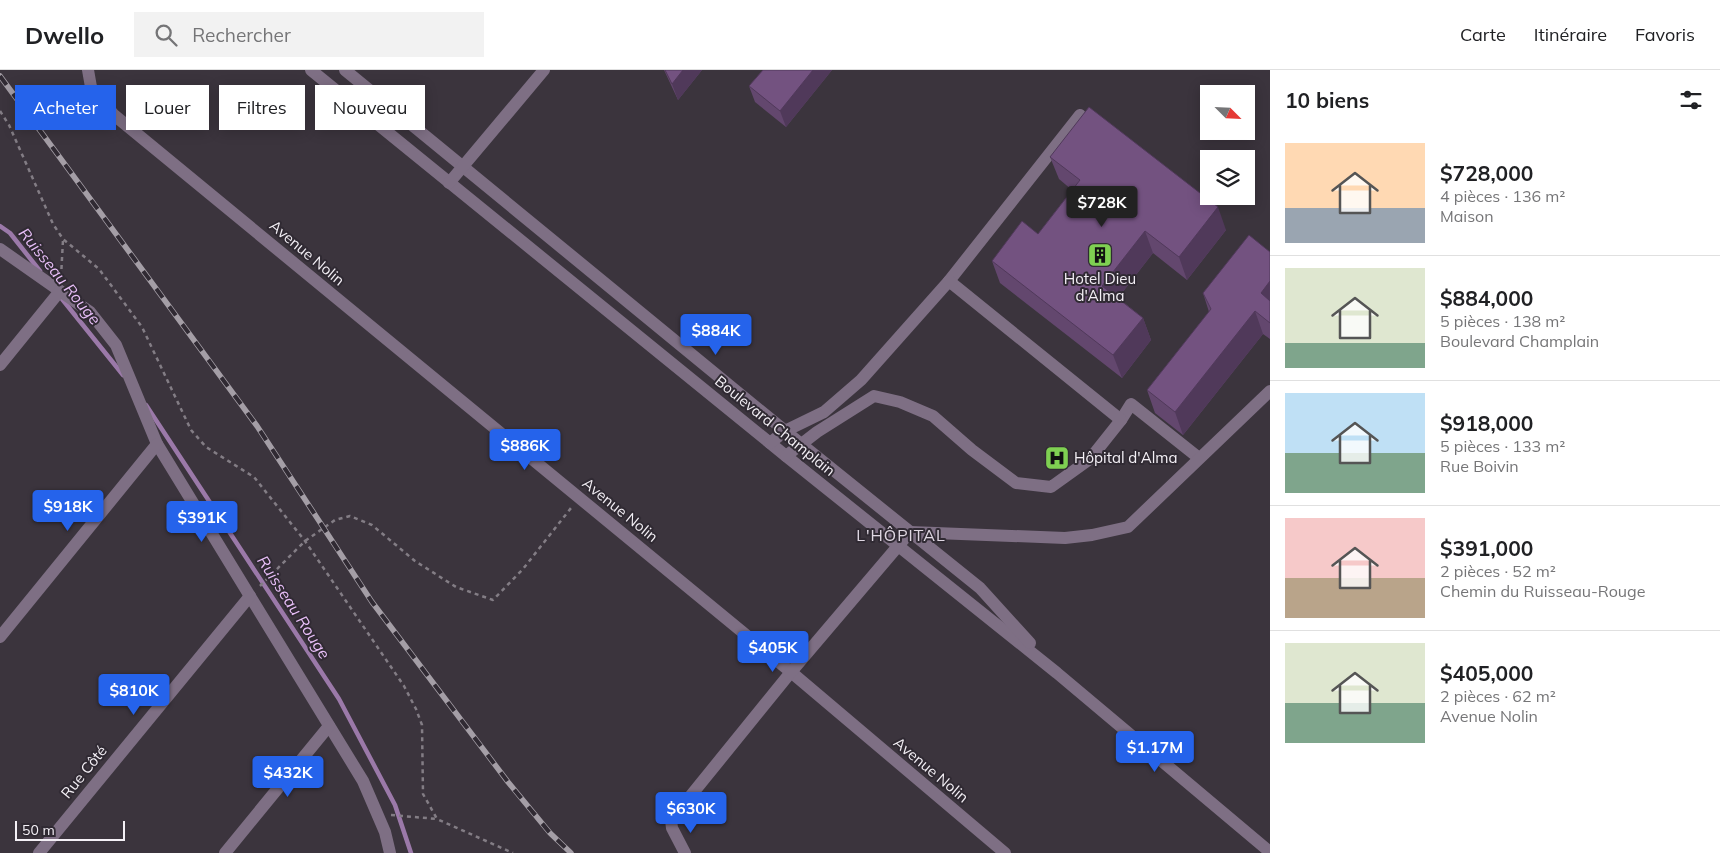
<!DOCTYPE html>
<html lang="fr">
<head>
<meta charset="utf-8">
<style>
  body { margin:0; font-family:Mulish,sans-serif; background:#f2f2f2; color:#202124; height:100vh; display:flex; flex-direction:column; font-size:19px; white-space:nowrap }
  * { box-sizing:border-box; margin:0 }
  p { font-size:16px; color:#757577 }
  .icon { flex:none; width:28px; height:28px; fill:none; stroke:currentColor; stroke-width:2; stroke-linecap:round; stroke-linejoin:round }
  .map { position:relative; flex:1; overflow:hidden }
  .details { display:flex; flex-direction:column; background:#fff; width:450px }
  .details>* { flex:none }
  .top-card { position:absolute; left:15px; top:15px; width:475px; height:45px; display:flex; gap:10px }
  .needle { width:32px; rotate:114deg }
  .tools { position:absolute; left:1200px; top:15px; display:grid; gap:10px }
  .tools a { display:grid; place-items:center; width:55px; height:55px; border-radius:0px; background:#fff; box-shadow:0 2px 12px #0003; font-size:25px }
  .scale { position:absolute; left:15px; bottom:12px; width:110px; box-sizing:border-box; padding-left:5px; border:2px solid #f4f0f6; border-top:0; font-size:14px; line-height:18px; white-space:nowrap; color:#f4f0f6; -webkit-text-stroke:4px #302a33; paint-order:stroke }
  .price { position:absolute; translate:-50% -42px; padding:0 11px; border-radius:5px; background:#2563eb; color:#fff; font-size:16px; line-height:32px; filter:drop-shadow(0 1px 2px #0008) }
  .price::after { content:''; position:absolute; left:50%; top:30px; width:15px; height:11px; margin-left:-8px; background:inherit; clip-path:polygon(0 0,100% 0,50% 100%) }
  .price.active { background:#222; color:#fff }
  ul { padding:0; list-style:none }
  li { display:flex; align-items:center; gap:15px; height:125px; padding:0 15px }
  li+li { border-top:1px solid #e0e0e0 }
  li span { display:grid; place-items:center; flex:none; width:140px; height:100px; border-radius:0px; color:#555 }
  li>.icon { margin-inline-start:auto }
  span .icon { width:60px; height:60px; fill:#fffc; stroke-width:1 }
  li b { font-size:21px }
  h2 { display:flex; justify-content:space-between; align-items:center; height:60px; padding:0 15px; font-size:21px }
  .tag { padding:0 18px; border-radius:0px; background:#fff; box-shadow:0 2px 12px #0003; font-size:18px; line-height:45px }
  .tag.active { background:#2563eb; color:#fff }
  header { display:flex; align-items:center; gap:30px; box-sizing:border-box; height:70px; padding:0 25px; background:#fff; border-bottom:1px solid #e0e0e0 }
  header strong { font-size:24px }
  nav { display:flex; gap:28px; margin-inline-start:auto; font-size:18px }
  .search { width:350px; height:45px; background:#f2f2f2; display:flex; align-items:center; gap:12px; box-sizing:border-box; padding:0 18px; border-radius:0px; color:#757577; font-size:19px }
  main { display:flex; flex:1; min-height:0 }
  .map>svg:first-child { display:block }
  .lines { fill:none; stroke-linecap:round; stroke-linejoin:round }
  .stream { stroke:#9b79a9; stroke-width:4.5 }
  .path { stroke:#837d85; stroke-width:2.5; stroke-dasharray:4 4; stroke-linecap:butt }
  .minor { stroke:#7e6f84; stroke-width:12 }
  .rail-casing { stroke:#a49ea6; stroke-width:5.5 }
  .rail { stroke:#302a33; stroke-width:4; stroke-dasharray:11; stroke-linecap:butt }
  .wall { fill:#63476e }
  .shaded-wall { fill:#50395a }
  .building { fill:#735280; stroke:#50395a }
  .labels { text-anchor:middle; stroke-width:4; stroke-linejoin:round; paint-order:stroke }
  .street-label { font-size:15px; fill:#f4f0f6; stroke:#302a33 }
  .poi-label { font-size:15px; fill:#f4f0f6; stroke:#302a33 }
  .water-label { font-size:16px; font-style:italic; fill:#e8bff8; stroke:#302a33 }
  .neighbourhood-label { font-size:16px; letter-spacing:1px; fill:#e0d8e3; stroke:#302a33 }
</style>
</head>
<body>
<header>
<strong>Dwello</strong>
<div class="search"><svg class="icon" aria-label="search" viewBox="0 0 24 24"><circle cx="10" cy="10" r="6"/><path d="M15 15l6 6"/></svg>Rechercher</div>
<nav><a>Carte</a><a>Itinéraire</a><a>Favoris</a></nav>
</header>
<main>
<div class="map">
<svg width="1270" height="783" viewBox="0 0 1270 783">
  <rect width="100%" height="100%" fill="#3b343d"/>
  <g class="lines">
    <g class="stream">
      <path d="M0,156L10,163L40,201"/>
      <path d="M62,229L123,305"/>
      <path d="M146,335L339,629L395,735L411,783"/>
    </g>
    <g class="path">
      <path d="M0,41L9,55L53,154L63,169L99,199L142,257L191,360L206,377L254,407L305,471L404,616L416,639L422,655L423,724L437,749L513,783"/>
      <path d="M61,207L63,170"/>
      <path d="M260,516L305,471L335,450L350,446L372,455L415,491L456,517L493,530L523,499L571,438"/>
      <path d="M391,745L437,749"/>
    </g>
    <g class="minor">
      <path d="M88,0L91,17L114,45L791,602L1005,783"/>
      <path d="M311,0L786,386L1057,603L1270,782"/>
      <path d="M345,0L801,374L980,518L1030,573"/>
      <path d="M449,113L544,0"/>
      <path d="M0,179L90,242L116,275L157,374L363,711L385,762L390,783"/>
      <path d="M949,211L1080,45"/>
      <path d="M0,295L60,221"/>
      <path d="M1121,350L1131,334L1199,388"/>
      <path d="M770,373L785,361L824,342L861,310L949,211L1121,350L1090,389L1051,417L1016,413L972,380L933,346L900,332L874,326L817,362L786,386"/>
      <path d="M0,567L157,374"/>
      <path d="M39,783L250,526"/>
      <path d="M225,783L329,656"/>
      <path d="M685,783L672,758L671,750L791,602L910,462L1065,468L1092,465L1128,457L1270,321"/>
    </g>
    <defs>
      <path id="rail" d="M0,6L257,356L372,532L508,712L550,763L571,783"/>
    </defs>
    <use href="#rail" class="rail-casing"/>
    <use href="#rail" class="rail"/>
  </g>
  <g class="wall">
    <path d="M664,0H702L678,30Z"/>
    <path d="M763,0H832L786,57L755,32L749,16Z"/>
    <path d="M1050,87L1226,160L1187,210L1153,183L1118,228L1143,248L1151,270L1122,308L1000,213L992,191L1038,164L1072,120L1059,109Z"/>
    <path d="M1270,182V269L1263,264L1183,365L1155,343L1147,320L1209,242L1203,223Z"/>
  </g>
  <g class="shaded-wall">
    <path d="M683,0H702L678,30L672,14Z"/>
    <path d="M813,0H832L786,57L780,41Z"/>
    <path d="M1218,137L1226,160L1187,210L1179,187Z"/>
    <path d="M1145,161L1153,183L1110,238L1102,216Z"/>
    <path d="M1270,211V244L1261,223Z"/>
    <path d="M1255,241L1263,264L1183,365L1175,342Z"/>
    <path d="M1143,248L1151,270L1122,308L1113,285Z"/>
  </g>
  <g class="building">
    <path d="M665,0H683L672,14Z"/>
    <path d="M763,0H813L780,41L749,16Z"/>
    <path d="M1089,37L1218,137L1179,187L1145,161L1102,216L1143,248L1113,285L992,191L1022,151L1038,164L1080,110L1050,87Z"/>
    <path d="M1249,165L1270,182V211L1261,223L1270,231V253L1255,241L1175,342L1147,320L1211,239L1203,223Z"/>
  </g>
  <defs>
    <symbol id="building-square" viewBox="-11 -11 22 22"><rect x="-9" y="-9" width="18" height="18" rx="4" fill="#7fd052" stroke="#302a33"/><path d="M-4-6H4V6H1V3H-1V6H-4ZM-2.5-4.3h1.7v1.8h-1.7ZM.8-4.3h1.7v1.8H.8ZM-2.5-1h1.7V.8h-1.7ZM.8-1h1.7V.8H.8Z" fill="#111"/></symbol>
    <symbol id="hospital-square" viewBox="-11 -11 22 22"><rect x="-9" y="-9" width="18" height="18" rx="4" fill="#7fd052" stroke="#302a33"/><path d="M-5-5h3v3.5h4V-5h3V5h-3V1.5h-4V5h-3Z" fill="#111"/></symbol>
  </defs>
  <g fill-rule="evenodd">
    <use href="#building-square" x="1086" y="171" width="28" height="28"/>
    <use href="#hospital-square" x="1043" y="374" width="28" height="28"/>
  </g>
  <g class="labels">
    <g class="street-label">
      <text transform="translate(307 183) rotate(40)" y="5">Avenue Nolin</text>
      <text transform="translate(775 356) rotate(39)" y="5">Boulevard Champlain</text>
      <text transform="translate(620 440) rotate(39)" y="5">Avenue Nolin</text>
      <text transform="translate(931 700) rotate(40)" y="5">Avenue Nolin</text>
      <text transform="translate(84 702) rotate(-51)" y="5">Rue Côté</text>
    </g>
    <g class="poi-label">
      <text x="1100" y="214">Hotel Dieu<tspan x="1100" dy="17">d'Alma</tspan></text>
      <text x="1074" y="393" text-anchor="start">Hôpital d'Alma</text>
    </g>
    <g class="water-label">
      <text transform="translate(60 206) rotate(51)" y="6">Ruisseau Rouge</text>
      <text transform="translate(294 537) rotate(57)" y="6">Ruisseau Rouge</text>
    </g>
    <g class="neighbourhood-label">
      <text x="901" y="471">L'HÔPITAL</text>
    </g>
  </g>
</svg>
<div class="tools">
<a><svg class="needle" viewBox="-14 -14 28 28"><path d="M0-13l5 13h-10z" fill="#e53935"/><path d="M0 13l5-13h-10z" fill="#757577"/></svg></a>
<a><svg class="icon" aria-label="layers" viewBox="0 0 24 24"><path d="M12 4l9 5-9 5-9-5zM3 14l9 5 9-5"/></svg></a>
</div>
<div class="scale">50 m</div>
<b class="price active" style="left:1102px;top:158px">$728K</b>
<b class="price" style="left:716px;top:286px">$884K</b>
<b class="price" style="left:525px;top:401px">$886K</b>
<b class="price" style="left:68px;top:462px">$918K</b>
<b class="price" style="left:202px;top:473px">$391K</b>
<b class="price" style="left:773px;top:603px">$405K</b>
<b class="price" style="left:134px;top:646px">$810K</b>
<b class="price" style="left:1155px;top:703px">$1.17M</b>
<b class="price" style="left:288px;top:728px">$432K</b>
<b class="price" style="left:691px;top:764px">$630K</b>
<div class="top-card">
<a class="tag active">Acheter</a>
<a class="tag">Louer</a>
<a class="tag">Filtres</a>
<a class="tag">Nouveau</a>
</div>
</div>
<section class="details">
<h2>10 biens<svg class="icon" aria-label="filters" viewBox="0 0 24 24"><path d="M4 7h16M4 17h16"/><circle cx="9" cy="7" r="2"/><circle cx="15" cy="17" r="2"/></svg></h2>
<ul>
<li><span style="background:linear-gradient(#ffd9b3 65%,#9aa5b1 0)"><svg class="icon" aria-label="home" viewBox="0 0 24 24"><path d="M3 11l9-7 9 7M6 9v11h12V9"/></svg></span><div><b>$728,000</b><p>4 pièces · 136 m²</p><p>Maison</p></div></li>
<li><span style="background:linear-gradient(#dfe7d0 75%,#7fa58c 0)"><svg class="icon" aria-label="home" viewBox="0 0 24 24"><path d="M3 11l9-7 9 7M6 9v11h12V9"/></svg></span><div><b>$884,000</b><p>5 pièces · 138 m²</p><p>Boulevard Champlain</p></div></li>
<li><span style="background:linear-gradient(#bfe0f5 60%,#7fa58c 0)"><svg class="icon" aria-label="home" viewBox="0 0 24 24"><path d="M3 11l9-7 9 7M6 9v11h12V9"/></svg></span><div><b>$918,000</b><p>5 pièces · 133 m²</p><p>Rue Boivin</p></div></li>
<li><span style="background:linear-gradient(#f6c9c9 60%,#b9a48a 0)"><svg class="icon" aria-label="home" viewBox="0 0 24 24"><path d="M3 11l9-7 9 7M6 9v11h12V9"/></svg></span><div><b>$391,000</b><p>2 pièces · 52 m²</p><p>Chemin du Ruisseau-Rouge</p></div></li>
<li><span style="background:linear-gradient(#dfe7d0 60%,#7fa58c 0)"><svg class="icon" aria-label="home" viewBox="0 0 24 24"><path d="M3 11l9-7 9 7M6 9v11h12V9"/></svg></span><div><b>$405,000</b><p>2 pièces · 62 m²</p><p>Avenue Nolin</p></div></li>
</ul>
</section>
</main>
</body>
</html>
